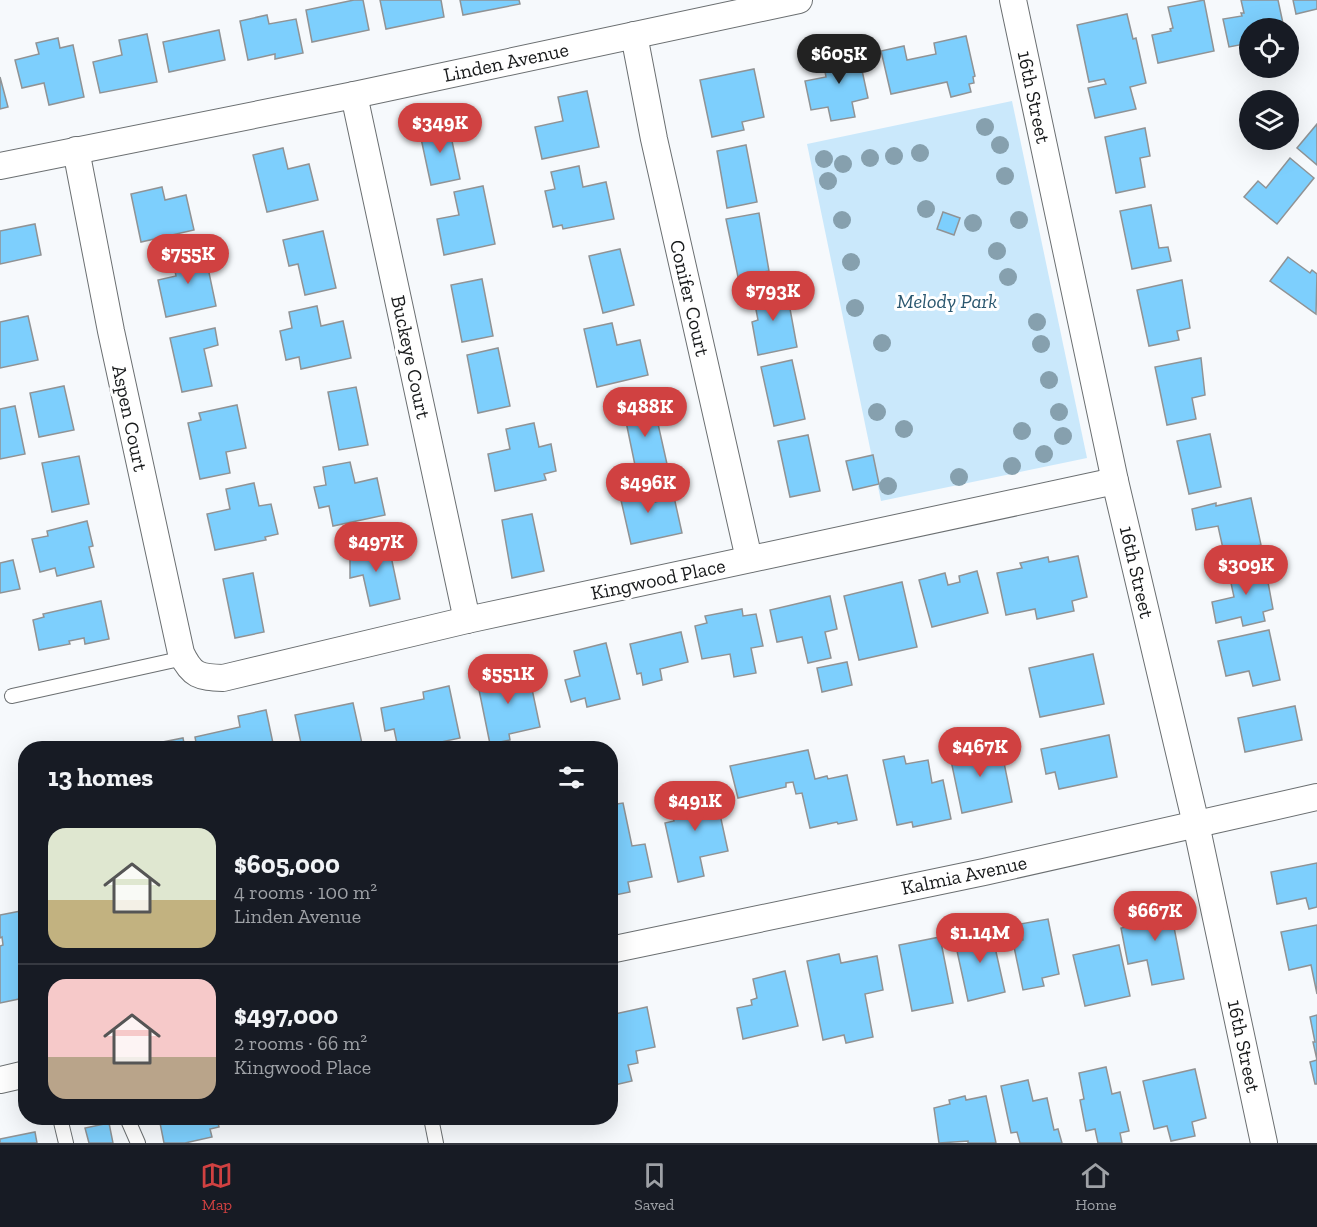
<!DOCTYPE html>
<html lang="en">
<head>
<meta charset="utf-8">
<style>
  body { margin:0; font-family:"Zilla Slab",serif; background:#20242c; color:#f1f3f6; height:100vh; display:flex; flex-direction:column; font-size:22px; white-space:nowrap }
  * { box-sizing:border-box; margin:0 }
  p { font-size:20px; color:#9ea1a6 }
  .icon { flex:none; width:33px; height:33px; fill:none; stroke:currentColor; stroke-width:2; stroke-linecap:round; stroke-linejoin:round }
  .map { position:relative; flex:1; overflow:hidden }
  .sheet { position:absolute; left:18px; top:741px; width:600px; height:384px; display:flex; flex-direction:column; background:#171b24; border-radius:24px; box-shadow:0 6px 24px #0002 }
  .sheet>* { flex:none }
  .fabs { position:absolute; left:1239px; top:18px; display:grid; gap:12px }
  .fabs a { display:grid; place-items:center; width:60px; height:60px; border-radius:50%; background:#171b24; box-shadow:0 6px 24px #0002; font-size:30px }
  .price { position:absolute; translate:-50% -51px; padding:0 14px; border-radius:21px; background:#d04141; color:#fff; font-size:20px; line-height:39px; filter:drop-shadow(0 2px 3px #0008) }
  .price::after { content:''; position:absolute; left:50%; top:36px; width:18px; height:14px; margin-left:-9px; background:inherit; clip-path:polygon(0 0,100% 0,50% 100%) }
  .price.active { background:#222; color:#fff }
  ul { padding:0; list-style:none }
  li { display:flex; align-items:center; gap:18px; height:150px; padding:0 30px }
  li+li { border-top:2px solid #363941 }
  li span { display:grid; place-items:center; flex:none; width:168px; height:120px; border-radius:18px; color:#555 }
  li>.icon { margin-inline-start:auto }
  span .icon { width:72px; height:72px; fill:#fffc; stroke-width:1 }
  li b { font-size:26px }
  h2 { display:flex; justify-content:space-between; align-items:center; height:72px; padding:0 30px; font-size:26px }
  .dock { display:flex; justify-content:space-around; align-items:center; height:84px; border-top:2px solid #363941; background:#171b24; font-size:16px; color:#9ea1a6 }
  .dock a { display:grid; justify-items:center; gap:3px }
  .dock .active { color:#d04141 }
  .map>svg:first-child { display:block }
  .green { fill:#cae8fb }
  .building { fill:#7dcffd; stroke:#909395; stroke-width:1.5 }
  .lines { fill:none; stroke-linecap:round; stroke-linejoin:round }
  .service-casing { stroke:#6b6f71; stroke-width:16 }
  .minor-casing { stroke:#6b6f71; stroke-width:28 }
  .service { stroke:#fff; stroke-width:14 }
  .minor { stroke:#fff; stroke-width:26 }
  .tree { fill:#86a0ae }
  .labels { text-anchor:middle; stroke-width:6; stroke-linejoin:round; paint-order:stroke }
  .street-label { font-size:20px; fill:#181a1b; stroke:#fff }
  .park-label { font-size:20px; font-style:italic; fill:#2a576f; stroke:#fff }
</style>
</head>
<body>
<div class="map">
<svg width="1317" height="1143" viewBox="0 0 1317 1143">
  <rect width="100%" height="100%" fill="#f6f9fc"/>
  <path class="green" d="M1012,101L1087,458L881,501L807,144Z"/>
  <g class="building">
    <path d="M354,0H363L369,30L312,42L306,10Z"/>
    <path d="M380,0H441L444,17L386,29Z"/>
    <path d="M460,0H519L520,4L463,15Z"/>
    <path d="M1204,0L1214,51L1158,63L1152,35L1171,31L1170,29L1173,28L1168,7Z"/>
    <path d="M1241,0H1278L1284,28H1250V43L1229,47L1223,19L1242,16L1241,13H1244Z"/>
    <path d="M1293,0H1317V9L1296,14Z"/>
    <path d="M1127,14L1133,39L1136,38L1146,83L1130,87L1136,109L1095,118L1088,88L1106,84L1104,79L1089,82L1077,25Z"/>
    <path d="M267,15L269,24L296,19L303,53L275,59V54L248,60L240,21Z"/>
    <path d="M219,30L225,60L169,72L163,42Z"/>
    <path d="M147,34L157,82L100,93L93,62L122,55L119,40Z"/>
    <path d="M966,36L975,76L973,77L974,83L969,84L971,92L951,97L947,82L891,94L881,51L904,46L907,60L936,54L934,43Z"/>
    <path d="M58,38L60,48L73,45L84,97L49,105L44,83L22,88L15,60L39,54L36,43Z"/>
    <path d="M857,47L868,98L852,102L855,117L831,121L828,107L811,110L805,81L826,77L822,55Z"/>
    <path d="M754,69L764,117L742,122L744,130L712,137L700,80Z"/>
    <path d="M0,77L8,107L0,109Z"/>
    <path d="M587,91L599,147L542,159L535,127L563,121L558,97Z"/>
    <path d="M448,122L460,179L431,185L419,129Z"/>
    <path d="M1317,124V165L1297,148Z"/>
    <path d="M1145,128L1150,156L1140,158L1145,187L1116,193L1105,137Z"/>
    <path d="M746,145L757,202L727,208L717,151Z"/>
    <path d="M283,148L288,169L309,164L318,200L267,212L253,155Z"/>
    <path d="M1290,158L1314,178L1277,224L1244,197L1258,181L1266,188Z"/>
    <path d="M579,166L583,187L606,182L614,219L563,229L562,225L553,227L545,191L555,189L551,172Z"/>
    <path d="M483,186L495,244L444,255L437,219L459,215L454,192Z"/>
    <path d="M162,187L165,200L186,195L194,230L141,242L131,194Z"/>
    <path d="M1151,205L1159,248L1168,247L1171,261L1132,269L1120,211Z"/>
    <path d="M943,212L960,218L954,235L937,229Z"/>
    <path d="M759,213L769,271L738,277L726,219Z"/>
    <path d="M35,224L41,255L0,264V231Z"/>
    <path d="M323,231L336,288L305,295L298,264L289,266L283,240Z"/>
    <path d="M204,249L216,306L166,317L158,280L176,276L172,256Z"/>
    <path d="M620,249L634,305L603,313L589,256Z"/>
    <path d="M1288,257L1310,273L1312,270L1317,274L1316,314L1270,281Z"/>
    <path d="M482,279L493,336L462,342L451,285Z"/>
    <path d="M1182,280L1190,328L1177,331L1179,340L1149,346L1137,290Z"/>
    <path d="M786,287L797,347L758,355L752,322L758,320L753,294Z"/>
    <path d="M317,306L321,326L343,321L351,358L301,369L299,357L286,360L280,331L292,328L289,312Z"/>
    <path d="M28,316L38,360L0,368V322Z"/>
    <path d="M612,323L617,345L640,340L648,375L597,387L584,329Z"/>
    <path d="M215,328L218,345L204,349L212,386L182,392L170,338Z"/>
    <path d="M498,348L510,406L478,413L467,355Z"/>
    <path d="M1201,358L1205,395L1192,398L1196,419L1167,425L1155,367Z"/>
    <path d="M792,360L805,419L774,426L761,367Z"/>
    <path d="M64,386L74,430L39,437L30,393Z"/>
    <path d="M356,387L368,445L339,450L328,392Z"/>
    <path d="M237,405L246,448L226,452L230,473L200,479L188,423L201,420L199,413Z"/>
    <path d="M15,406L25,454L0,459V409Z"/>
    <path d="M654,406L667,464L636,470L624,412Z"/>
    <path d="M534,423L539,447L551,444L556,471L544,474L546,480L495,491L488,454L510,449L506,429Z"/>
    <path d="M1210,434L1221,487L1189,494L1177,441Z"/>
    <path d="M808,435L820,491L790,497L778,441Z"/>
    <path d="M873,455L879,484L853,490L846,461Z"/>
    <path d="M79,456L89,504L52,512L42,463Z"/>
    <path d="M350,462L355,483L377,478L385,515L333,526L329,506L319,508L314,487L326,485L323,467Z"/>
    <path d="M646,481L651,503L674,497L682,533L631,544L618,487Z"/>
    <path d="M254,483L259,506L271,504L278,534L265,537L266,540L215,550L207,514L230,509L226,489Z"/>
    <path d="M1251,498L1261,545L1224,553L1218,526L1196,530L1192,509L1216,503V506Z"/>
    <path d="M532,514L544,571L512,578L502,520Z"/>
    <path d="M87,521L93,546L89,547L94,567L57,576L55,568L40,572L32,539L48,536L47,531Z"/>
    <path d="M388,542L400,599L370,606L363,575L350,578V554L357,553L356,549Z"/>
    <path d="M1078,556L1087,597L1072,601L1074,611L1037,619L1035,609L1006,615L997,573L1022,568L1020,563L1048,557L1049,562Z"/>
    <path d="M13,560L20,589L0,593V563Z"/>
    <path d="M1264,561L1273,609L1263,612L1265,621L1243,626L1241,617L1216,623L1212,602L1234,597L1228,569Z"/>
    <path d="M977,571L988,613L932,627L919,580L945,573L948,585L960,582L959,576Z"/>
    <path d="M253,573L264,632L235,638L223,579Z"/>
    <path d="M902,582L917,647L859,660L844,596Z"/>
    <path d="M830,596L837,629L825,632L831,658L808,663L802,637L777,642L770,610Z"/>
    <path d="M101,601L109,639L85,644L84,638L69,641L70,644L39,650L33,620L44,617L43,614Z"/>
    <path d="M742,609L743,616L756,614L763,646L751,648L756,673L734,677L730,654L702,659L695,626L707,623L705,616Z"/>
    <path d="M1269,630L1280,680L1253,686L1249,671L1226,676L1218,641Z"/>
    <path d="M681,632L688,662L660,669L662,680L643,685L641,673L637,674L630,644Z"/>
    <path d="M606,643L620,699L587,707L585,698L571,702L565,680L580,676L574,651Z"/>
    <path d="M1093,654L1104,704L1040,717L1029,668Z"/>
    <path d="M847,662L852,685L822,692L817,668Z"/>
    <path d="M528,670L540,727L509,734L510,740L490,744L477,680Z"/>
    <path d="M449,686L460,738L413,748H398L394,729L385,731L381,708L424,699L423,692Z"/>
    <path d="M353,703L363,748H302L295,715Z"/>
    <path d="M1295,706L1302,740L1245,752L1238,718Z"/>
    <path d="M266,710L274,748H197L195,737L240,727L238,716Z"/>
    <path d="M1109,735L1117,777L1059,789L1055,772L1046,774L1041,749Z"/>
    <path d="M183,738L185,748H146L153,747L152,744Z"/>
    <path d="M986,743L987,751L1001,748L1012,802L962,813L949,751Z"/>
    <path d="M808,750L815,779L827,776L828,779L847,775L857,820L838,824L837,822L810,828L802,793L796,794L793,782L786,783V787L738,798L730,766Z"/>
    <path d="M904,756L906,764L928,760L932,783L943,780L951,819L913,827L912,822L897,825L883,760Z"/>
    <path d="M714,787L728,851L700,857L704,876L678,882L665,823L674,821L669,797Z"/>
    <path d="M623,803L632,846L645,844L652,877L628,882L630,892L610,896V805Z"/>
    <path d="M1317,863V907L1309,909L1306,898L1277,904L1271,872Z"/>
    <path d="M1164,893L1170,922H1173L1184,979L1152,985L1147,960L1128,964L1121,928L1144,924L1139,899Z"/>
    <path d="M26,910V1006L24,998L0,1003V946L3,945L2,937L0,938V915Z"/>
    <path d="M1048,919L1059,974L1042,978L1044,986L1023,990L1013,942L1023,940L1020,924Z"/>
    <path d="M990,925L1005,992L968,1001L957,951L966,948L963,931Z"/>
    <path d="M1317,925V994L1311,965L1289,970L1281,932Z"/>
    <path d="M940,937L953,1003L912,1011L899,945Z"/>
    <path d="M1119,945L1130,996L1085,1006L1073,955Z"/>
    <path d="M839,954L841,963L877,956L883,990L865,994L873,1037L846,1043L844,1035L823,1040L807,961Z"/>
    <path d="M785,971L798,1026L743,1039L737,1008L752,1005L751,1000L757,998L753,979Z"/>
    <path d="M647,1007L655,1047L636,1051L638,1063L628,1065L632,1081L610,1086V1015Z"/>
    <path d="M1317,1015V1084H1315L1310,1062L1317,1060L1313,1042H1315L1310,1017Z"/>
    <path d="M1106,1067L1112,1094L1120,1092L1129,1131L1120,1133L1122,1143H1098L1095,1129L1086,1131L1080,1100L1084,1099L1079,1073Z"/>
    <path d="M1195,1069L1206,1118L1192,1122L1195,1136L1171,1141L1167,1126L1154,1129L1143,1081Z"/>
    <path d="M1028,1080L1033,1101L1047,1098L1054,1130L1058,1129L1062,1143H1020L1017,1132L1011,1133L1001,1086Z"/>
    <path d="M965,1096L966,1100L986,1096L996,1143H968V1141L939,1143L934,1108L950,1104L949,1100Z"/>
    <path d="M159,1118H217L219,1127L210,1129L212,1137L185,1143H164Z"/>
    <path d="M109,1123L113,1143H89L85,1128Z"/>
    <path d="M35,1132L37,1143H0V1139Z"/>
  </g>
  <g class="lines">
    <defs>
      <g id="service">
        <path d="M12,696L184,658"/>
        <path d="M60,1118L66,1143"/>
        <path d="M127,1118L138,1143"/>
        <path d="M431,1118L436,1143"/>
      </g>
      <g id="minor">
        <path d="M1013,0L1115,481L1196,824L1264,1143"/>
        <path d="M634,35L654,139L749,559"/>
        <path d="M354,95L467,620"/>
        <path d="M76,150L111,331L181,653C192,676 199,677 223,678L467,620L1115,481"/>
        <path d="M0,166L354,95L799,0"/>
        <path d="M610,950L984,872L1317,797"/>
        <path d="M0,1080L26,1074"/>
      </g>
    </defs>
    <use href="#service" class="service-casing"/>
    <use href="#minor" class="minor-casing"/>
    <use href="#service" class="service"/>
    <use href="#minor" class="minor"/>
  </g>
  <g class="tree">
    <circle cx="985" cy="127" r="9"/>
    <circle cx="1000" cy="145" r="9"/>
    <circle cx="920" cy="153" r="9"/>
    <circle cx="894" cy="156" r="9"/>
    <circle cx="870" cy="158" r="9"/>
    <circle cx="824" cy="159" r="9"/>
    <circle cx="843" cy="164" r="9"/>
    <circle cx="1005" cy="176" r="9"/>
    <circle cx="828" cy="181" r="9"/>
    <circle cx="926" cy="209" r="9"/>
    <circle cx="842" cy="220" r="9"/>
    <circle cx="1019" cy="220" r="9"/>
    <circle cx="973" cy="223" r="9"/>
    <circle cx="997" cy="251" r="9"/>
    <circle cx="851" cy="262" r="9"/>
    <circle cx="1008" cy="277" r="9"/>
    <circle cx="855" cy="308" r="9"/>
    <circle cx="1037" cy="322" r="9"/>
    <circle cx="882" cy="343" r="9"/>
    <circle cx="1041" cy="344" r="9"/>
    <circle cx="1049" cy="380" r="9"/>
    <circle cx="877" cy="412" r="9"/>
    <circle cx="1059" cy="412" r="9"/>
    <circle cx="904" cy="429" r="9"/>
    <circle cx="1022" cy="431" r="9"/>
    <circle cx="1063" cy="436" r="9"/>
    <circle cx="1044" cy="454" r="9"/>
    <circle cx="1012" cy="466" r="9"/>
    <circle cx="959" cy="477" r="9"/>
    <circle cx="888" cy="486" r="9"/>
  </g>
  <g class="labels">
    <g class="street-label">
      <text transform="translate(506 62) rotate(-12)" y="7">Linden Avenue</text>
      <text transform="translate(1034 97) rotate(78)" y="7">16th Street</text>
      <text transform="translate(690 298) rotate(77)" y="7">Conifer Court</text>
      <text transform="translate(411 357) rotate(78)" y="7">Buckeye Court</text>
      <text transform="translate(130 418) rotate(78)" y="7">Aspen Court</text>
      <text transform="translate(1137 572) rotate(77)" y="7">16th Street</text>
      <text transform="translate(658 579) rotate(-12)" y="7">Kingwood Place</text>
      <text transform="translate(964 875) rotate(-12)" y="7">Kalmia Avenue</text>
      <text transform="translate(1244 1046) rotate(78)" y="7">16th Street</text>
    </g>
    <g class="park-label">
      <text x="947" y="308">Melody Park</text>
    </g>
  </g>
</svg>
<div class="fabs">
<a><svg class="icon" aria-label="locate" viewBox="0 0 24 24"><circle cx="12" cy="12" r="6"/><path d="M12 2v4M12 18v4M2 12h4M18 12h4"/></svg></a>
<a><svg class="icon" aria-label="layers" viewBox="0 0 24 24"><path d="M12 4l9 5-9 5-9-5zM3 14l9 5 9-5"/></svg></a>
</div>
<b class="price active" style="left:839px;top:85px">$605K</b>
<b class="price" style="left:440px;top:154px">$349K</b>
<b class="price" style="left:188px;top:285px">$755K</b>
<b class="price" style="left:773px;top:322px">$793K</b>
<b class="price" style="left:645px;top:438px">$488K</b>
<b class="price" style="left:648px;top:514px">$496K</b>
<b class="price" style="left:376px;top:573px">$497K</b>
<b class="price" style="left:1246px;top:596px">$309K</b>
<b class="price" style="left:508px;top:705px">$551K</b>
<b class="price" style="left:980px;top:778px">$467K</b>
<b class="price" style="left:695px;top:832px">$491K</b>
<b class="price" style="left:1155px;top:942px">$667K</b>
<b class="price" style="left:980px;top:964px">$1.14M</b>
<section class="sheet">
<h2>13 homes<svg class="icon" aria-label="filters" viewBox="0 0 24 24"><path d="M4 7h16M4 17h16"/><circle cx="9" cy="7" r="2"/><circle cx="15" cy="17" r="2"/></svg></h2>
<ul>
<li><span style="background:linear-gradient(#dfe7d0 60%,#c2b280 0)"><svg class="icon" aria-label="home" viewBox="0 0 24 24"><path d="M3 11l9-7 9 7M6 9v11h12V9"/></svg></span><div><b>$605,000</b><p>4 rooms · 100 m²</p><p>Linden Avenue</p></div></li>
<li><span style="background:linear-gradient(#f6c9c9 65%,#b9a48a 0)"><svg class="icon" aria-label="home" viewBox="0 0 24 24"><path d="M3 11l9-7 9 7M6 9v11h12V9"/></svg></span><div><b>$497,000</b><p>2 rooms · 66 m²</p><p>Kingwood Place</p></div></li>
</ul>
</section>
</div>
<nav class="dock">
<a class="active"><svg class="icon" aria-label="map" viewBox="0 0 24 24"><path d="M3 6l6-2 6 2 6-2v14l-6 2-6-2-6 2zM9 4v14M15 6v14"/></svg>Map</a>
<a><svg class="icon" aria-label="saved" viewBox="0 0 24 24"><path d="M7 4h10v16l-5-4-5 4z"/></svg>Saved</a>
<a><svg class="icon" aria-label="home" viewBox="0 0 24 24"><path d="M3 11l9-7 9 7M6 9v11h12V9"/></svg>Home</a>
</nav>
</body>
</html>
